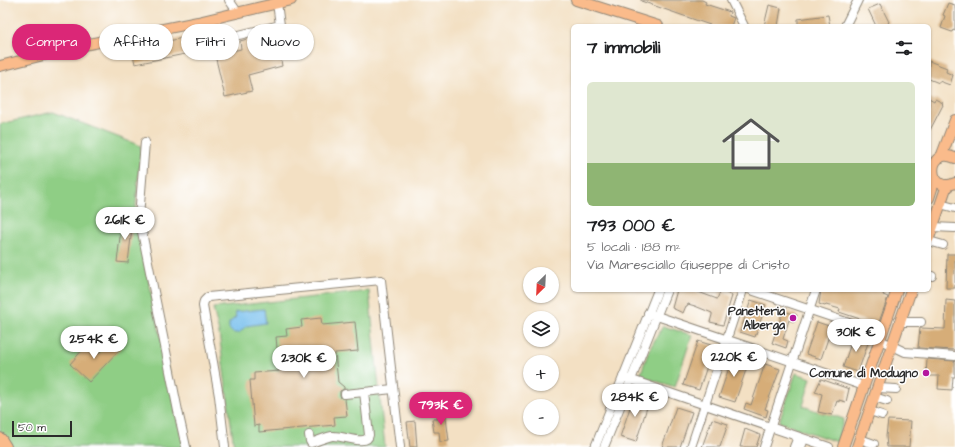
<!DOCTYPE html>
<html lang="it">
<head>
<meta charset="utf-8">
<style>
  body { margin:0; font-family:"Architects Daughter",sans-serif; background:#f2f2f2; color:#202124; height:100vh; display:flex; flex-direction:column; font-size:15px; white-space:nowrap }
  * { box-sizing:border-box; margin:0 }
  p { font-size:13px; color:#757577 }
  .icon { flex:none; width:22px; height:22px; fill:none; stroke:currentColor; stroke-width:2; stroke-linecap:round; stroke-linejoin:round }
  .map { position:relative; flex:1; overflow:hidden }
  .drawer { position:absolute; left:571px; top:24px; width:360px; height:268px; display:flex; flex-direction:column; background:#fff; border-radius:6px; box-shadow:0 1px 3px #0004 }
  .drawer>* { flex:none }
  .hud { position:absolute; left:12px; top:24px; width:380px; height:36px; display:flex; gap:8px }
  .needle { width:26px; rotate:204deg }
  .fabs { position:absolute; left:523px; top:267px; display:grid; gap:8px }
  .fabs a { display:grid; place-items:center; width:36px; height:36px; border-radius:50%; background:#fff; box-shadow:0 1px 3px #0004; font-size:20px }
  .scale { position:absolute; left:12px; bottom:10px; width:60px; box-sizing:border-box; padding-left:4px; border:2px solid #2b2b2b; border-top:0; font-size:11px; line-height:14px; white-space:nowrap; color:#2b2b2b; -webkit-text-stroke:3px #fff; paint-order:stroke }
  .price { position:absolute; translate:-50% -34px; padding:0 9px; border-radius:14px; background:#fff; color:#222; font-size:13px; line-height:26px; filter:drop-shadow(0 1px 2px #0008) }
  .price::after { content:''; position:absolute; left:50%; top:24px; width:12px; height:9px; margin-left:-6px; background:inherit; clip-path:polygon(0 0,100% 0,50% 100%) }
  .price.current { background:#db2777; color:#fff }
  ul { padding:0; list-style:none }
  li { display:grid; align-content:center; gap:8px; height:212px; padding:0 16px }
  li span { display:grid; place-items:center; height:124px; border-radius:6px; color:#555 }
  li>.icon { margin-inline-start:auto }
  span .icon { width:72px; height:72px; fill:#fffc; stroke-width:1 }
  li b { font-size:17px }
  h2 { display:flex; justify-content:space-between; align-items:center; height:48px; padding:0 16px; font-size:17px }
  .chip { padding:0 14px; border-radius:18px; background:#fff; box-shadow:0 1px 3px #0004; font-size:14px; line-height:36px }
  .chip.current { background:#db2777; color:#fff }
  .map>svg:first-child { display:block }
  .green { fill:#8fce85; stroke:#5d7c58 }
  .water { fill:#75beed; stroke:#50748c }
  .building { fill:#d6ad78 }
  .lines { fill:none; stroke-linecap:round; stroke-linejoin:round }
  .minor-casing { stroke:#8f8677; stroke-width:10 }
  .major-casing { stroke:#8f8677; stroke-width:12 }
  .highway-casing { stroke:#8f8677; stroke-width:14 }
  .minor { stroke:#fff; stroke-width:8 }
  .major { stroke:#fabb8b; stroke-width:10 }
  .highway { stroke:#fabb8b; stroke-width:12 }
  .poi-dot { fill:#b5179e; stroke:#fff; stroke-width:1.5 }
  .labels { text-anchor:middle; stroke-width:3; stroke-linejoin:round; paint-order:stroke }
  .poi-label { font-size:12px; font-weight:bold; fill:#2b2b2b; stroke:#fff; text-anchor:end }
</style>
</head>
<body>
<div class="map">
<svg width="955" height="447" viewBox="0 0 955 447">
  <rect width="100%" height="100%" fill="#fff"/>
  <filter id="ink" filterUnits="userSpaceOnUse"><feTurbulence type="fractalNoise" baseFrequency=".025" numOctaves="2"/><feDisplacementMap in="SourceGraphic" scale="8" xChannelSelector="R" yChannelSelector="G"/><feConvolveMatrix kernelMatrix="1 2 1 2 8 2 1 2 1" color-interpolation-filters="sRGB"/></filter>
  <filter id="wash" filterUnits="userSpaceOnUse"><feTurbulence type="fractalNoise" baseFrequency=".012" numOctaves="4" result="noise"/><feDisplacementMap in="SourceGraphic" scale="16" xChannelSelector="R" yChannelSelector="G"/><feGaussianBlur stdDeviation="0.9" result="paint"/><feColorMatrix in="noise" values="0 0 0 0 0 0 0 0 0 0 0 0 0 0 0 0 0 1.4 0 .05"/><feComposite in="paint" operator="in"/></filter>
  <g filter="url(#wash)">
    <rect width="100%" height="100%" fill="#f3e0c3"/>
    <g class="green">
      <path d="M53,112L141,146L135,216L184,447H10L0,431V124Z"/>
      <path d="M369,291L385,447H234L219,333L213,308Z"/>
      <path d="M663,326L692,335L675,387L640,376L649,350Z"/>
      <path d="M796,373L811,378L803,406L825,414L826,413L844,419L837,442L779,422Z"/>
    </g>
    <path class="water" d="M264,309L266,323L246,326L239,333H233L229,329V323L236,317L235,312Z"/>
    <g id="blocks">
      <g class="building">
        <path d="M641,0H702L706,2L705,4L730,12L729,16L734,18L731,26H710V25L641,1Z"/>
        <path d="M948,3L955,5V31L953,30L952,32L941,28L945,16L943,15Z"/>
        <path d="M880,4L889,22L888,23L889,26H876L868,9Z"/>
        <path d="M769,5L781,8L778,26H764Z"/>
        <path d="M828,15L830,26H798V19Z"/>
        <path d="M275,32L277,41L282,40L285,53L280,54L282,66L248,75L252,91L225,97L215,55L241,49L240,41Z"/>
        <path d="M187,37L190,53L135,64L132,49Z"/>
        <path d="M929,61L947,68L946,72L953,75L950,85L939,81V83L929,79Z"/>
        <path d="M929,98L934,101L935,99L943,103L942,104L943,105L929,132Z"/>
        <path d="M122,220H133L128,263L117,262Z"/>
        <path d="M947,254H955V288H946Z"/>
        <path d="M677,290H693L717,299L721,290L732,296L723,325L710,322L712,315V313L695,306L688,304L687,306H686L683,313L672,308Z"/>
        <path d="M821,290H885L883,295L888,297L878,325L839,312L840,309L826,305L825,306L819,304Z"/>
        <path d="M751,300L766,305L755,337L740,332Z"/>
        <path d="M946,300L955,301V350L918,348L920,328L945,329Z"/>
        <path d="M783,311L797,315L794,322L789,320L783,339L788,341L786,348L772,343Z"/>
        <path d="M321,318L322,325L355,322L358,351L335,353L338,382L344,387V389L340,391V395L341,398L345,399L347,416L334,417L335,425L259,432V425L254,426L250,380H254V373L279,371L276,337L287,336L286,329L302,327L301,320Z"/>
        <path d="M817,322L832,327L821,359L806,354Z"/>
        <path d="M854,334L869,340L858,372L843,367Z"/>
        <path d="M112,339L121,348L89,382L70,364L85,347H92L99,353Z"/>
        <path d="M698,341L714,346L699,390L683,385Z"/>
        <path d="M734,353L750,358L735,402L719,397Z"/>
        <path d="M927,359L955,361V377H953L952,390L938,389L939,376H926Z"/>
        <path d="M765,364L780,369L765,409L768,410L766,417L744,409L746,403L751,405Z"/>
        <path d="M821,379L849,389L846,402L839,400V402L837,401L832,415L818,412L822,394L815,392Z"/>
        <path d="M635,393L650,398L636,442L620,437Z"/>
        <path d="M676,407L692,412L680,447H662Z"/>
        <path d="M445,410L449,441L440,442L439,432H434L432,419H438L437,411Z"/>
        <path d="M712,419L728,424L720,447H702Z"/>
        <path d="M888,420L911,421L909,447H887L886,436Z"/>
        <path d="M415,421L417,447H410L407,422Z"/>
        <path d="M745,429L760,435L756,447H740Z"/>
      </g>
    </g>
  </g>
  <g filter="url(#ink)">
    <use href="#blocks" fill-opacity="0" stroke="#8f8677" stroke-width="1"/>
    <g class="lines">
      <defs>
        <g id="minor">
          <path d="M229,0L238,13"/>
          <path d="M731,0L744,26"/>
          <path d="M198,22L206,43L280,25L277,3"/>
          <path d="M845,26L858,0"/>
          <path d="M145,142L139,217L178,411L186,447"/>
          <path d="M940,204L955,208"/>
          <path d="M933,227L955,228"/>
          <path d="M929,241L943,245"/>
          <path d="M929,275L932,276"/>
          <path d="M751,290L882,334"/>
          <path d="M648,313L864,386"/>
          <path d="M900,322H921"/>
          <path d="M880,340L905,352L955,356"/>
          <path d="M623,377L829,447"/>
          <path d="M878,388L896,389"/>
          <path d="M345,394L393,389"/>
          <path d="M874,397L887,401"/>
          <path d="M870,411L882,415"/>
          <path d="M309,435L310,441L311,443C318,441 326,437 332,436C343,435 367,447 369,435L364,392"/>
          <path d="M860,439L874,444"/>
          <path d="M225,447L219,396L203,306L204,301L208,297L381,280L400,447"/>
          <path d="M595,447L658,290"/>
          <path d="M604,447L667,290"/>
          <path d="M691,447L743,290"/>
          <path d="M764,447L816,290"/>
          <path d="M794,447L798,437"/>
          <path d="M801,447L804,439"/>
        </g>
        <g id="major">
          <path d="M576,0L658,26"/>
          <path d="M0,66L79,46L198,22L291,0"/>
          <path d="M941,157L955,120"/>
          <path d="M955,158C925,145 927,196 955,183"/>
          <path d="M929,198L935,179"/>
          <path d="M929,238L947,185"/>
          <path d="M843,447L897,290"/>
          <path d="M857,447L911,290"/>
        </g>
        <path id="highway" d="M0,439L5,447"/>
      </defs>
      <use href="#minor" class="minor-casing"/>
      <use href="#major" class="major-casing"/>
      <use href="#highway" class="highway-casing"/>
      <use href="#minor" class="minor"/>
      <use href="#major" class="major"/>
      <use href="#highway" class="highway"/>
    </g>
  </g>
  <g class="poi-dot">
    <circle cx="793" cy="318" r="4"/>
    <circle cx="926" cy="373" r="4"/>
  </g>
  <g class="labels">
    <g class="poi-label">
      <text x="785" y="315">Panetteria<tspan x="785" dy="14">Alberga</tspan></text>
      <text x="918" y="377">Comune di Modugno</text>
    </g>
  </g>
</svg>
<div class="fabs">
<a><svg class="needle" viewBox="-14 -14 28 28"><path d="M0-13l5 13h-10z" fill="#e53935"/><path d="M0 13l5-13h-10z" fill="#757577"/></svg></a>
<a><svg class="icon" aria-label="layers" viewBox="0 0 24 24"><path d="M12 4l9 5-9 5-9-5zM3 14l9 5 9-5"/></svg></a>
<a>+</a>
<a>−</a>
</div>
<div class="scale">50 m</div>
<b class="price" style="left:125px;top:241px">261K €</b>
<b class="price" style="left:856px;top:353px">301K €</b>
<b class="price" style="left:94px;top:360px">254K €</b>
<b class="price" style="left:734px;top:378px">220K €</b>
<b class="price" style="left:304px;top:379px">230K €</b>
<b class="price" style="left:635px;top:418px">284K €</b>
<b class="price current" style="left:441px;top:426px">793K €</b>
<div class="hud">
<a class="chip current">Compra</a>
<a class="chip">Affitta</a>
<a class="chip">Filtri</a>
<a class="chip">Nuovo</a>
</div>
<section class="drawer">
<h2>7 immobili<svg class="icon" aria-label="filters" viewBox="0 0 24 24"><path d="M4 7h16M4 17h16"/><circle cx="9" cy="7" r="2"/><circle cx="15" cy="17" r="2"/></svg></h2>
<ul>
<li><span style="background:linear-gradient(#dfe7d0 65%,#8fb573 0)"><svg class="icon" aria-label="home" viewBox="0 0 24 24"><path d="M3 11l9-7 9 7M6 9v11h12V9"/></svg></span><div><b>793 000 €</b><p>5 locali · 188 m²</p><p>Via Maresciallo Giuseppe di Cristo</p></div></li>
</ul>
</section>
</div>
</body>
</html>
